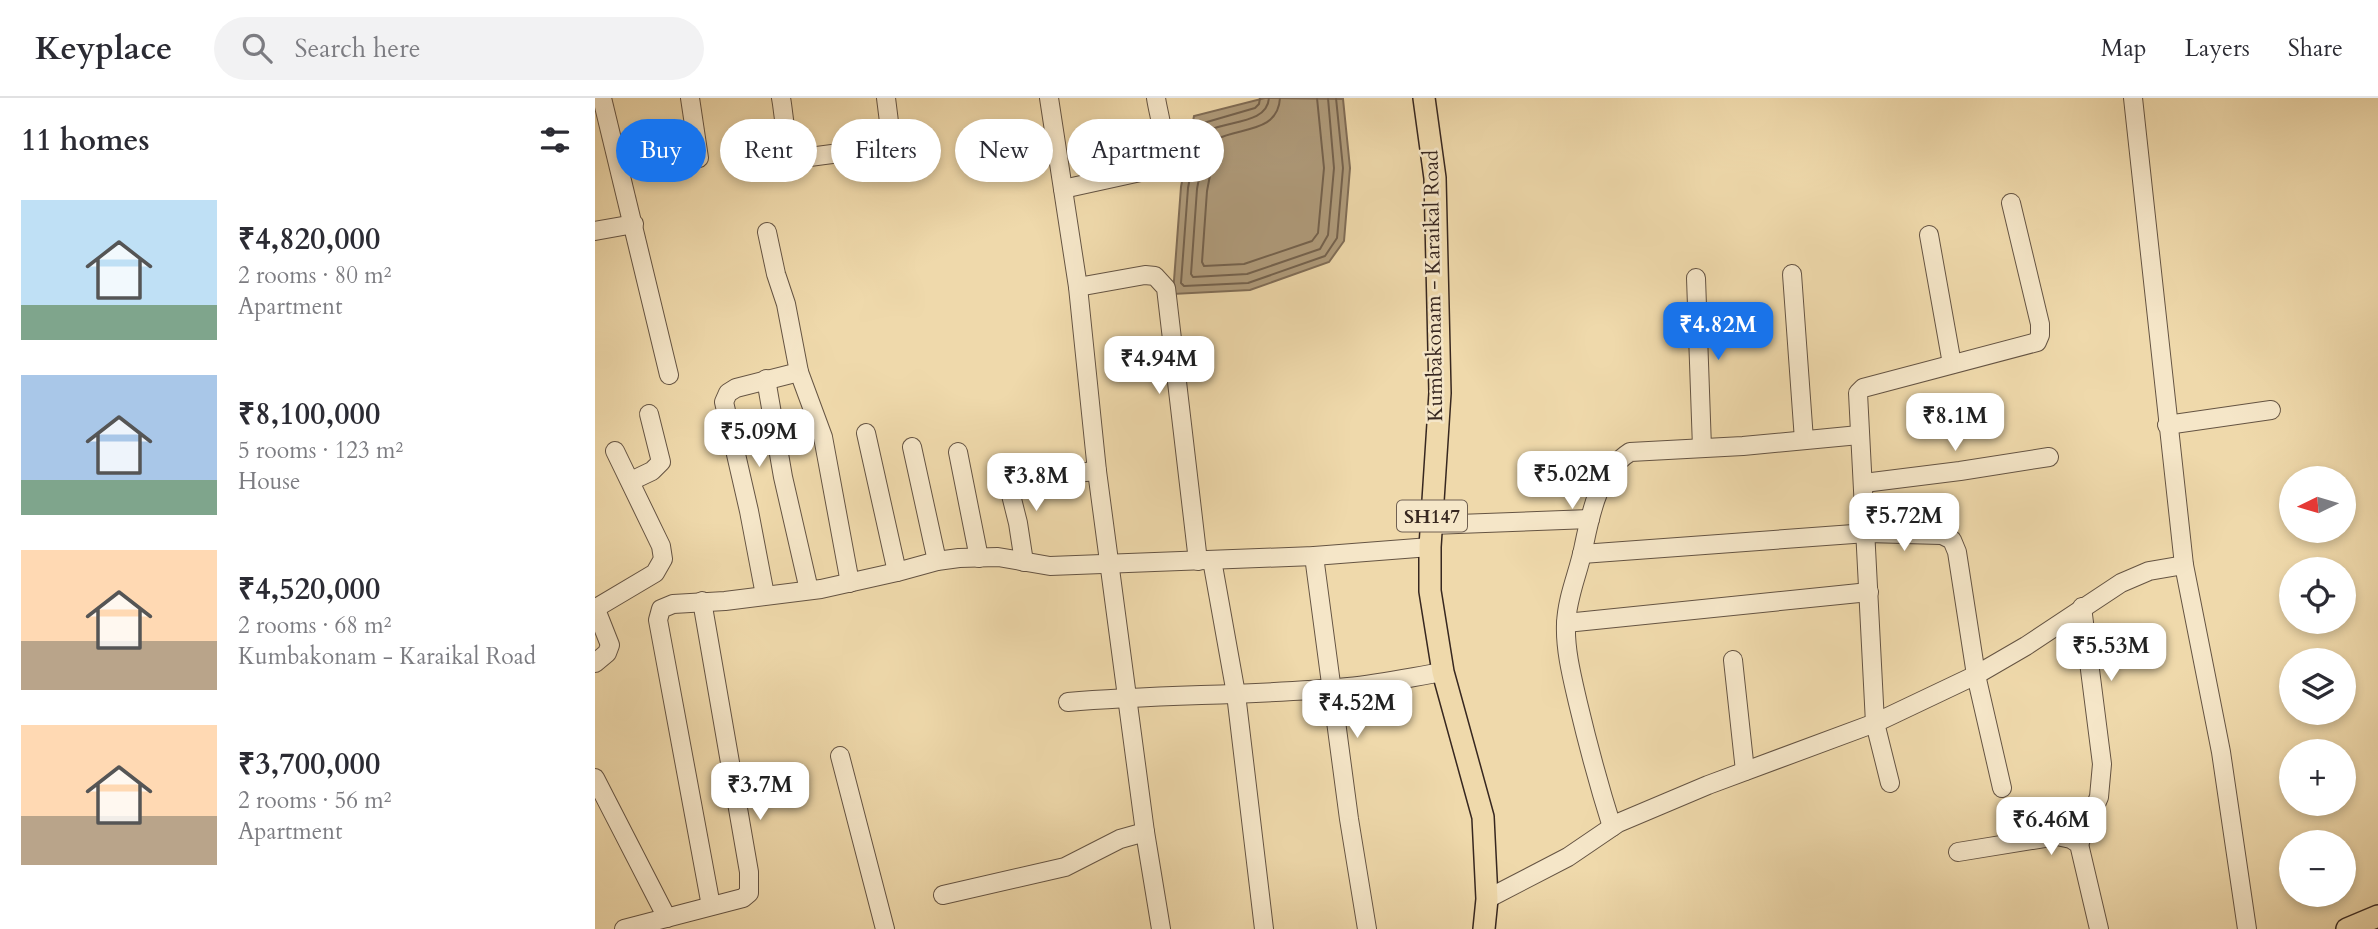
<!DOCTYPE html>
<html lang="en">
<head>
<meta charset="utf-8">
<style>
  body { margin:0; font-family:Cardo,serif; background:#f2f2f3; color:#2b2b33; height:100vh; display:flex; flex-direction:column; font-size:26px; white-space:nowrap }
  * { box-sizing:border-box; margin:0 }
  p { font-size:23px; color:#7c7c81 }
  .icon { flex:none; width:38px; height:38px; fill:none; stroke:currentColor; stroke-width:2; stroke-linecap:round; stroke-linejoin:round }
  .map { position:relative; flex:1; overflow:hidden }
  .panel { display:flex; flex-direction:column; background:#fff; width:595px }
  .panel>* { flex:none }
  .guide { position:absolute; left:21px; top:21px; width:665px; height:63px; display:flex; gap:14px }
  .needle { width:46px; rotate:265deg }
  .buttons { position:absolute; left:1684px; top:368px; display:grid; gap:14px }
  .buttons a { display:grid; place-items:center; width:77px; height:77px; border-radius:50%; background:#fff; box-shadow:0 4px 10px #0003; font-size:35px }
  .price { position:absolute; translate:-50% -60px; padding:0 16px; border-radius:14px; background:#fff; color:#222; font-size:23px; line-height:46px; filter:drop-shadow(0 2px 4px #0008) }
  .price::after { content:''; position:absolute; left:50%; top:42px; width:21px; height:16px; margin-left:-10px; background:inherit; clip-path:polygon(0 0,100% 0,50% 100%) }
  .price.current { background:#1a73e8; color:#fff }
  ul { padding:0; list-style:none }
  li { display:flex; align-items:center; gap:21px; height:175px; padding:0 21px }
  li span { display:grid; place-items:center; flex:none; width:196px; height:140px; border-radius:0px; color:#555 }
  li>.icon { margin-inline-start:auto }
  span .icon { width:84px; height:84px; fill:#fffc; stroke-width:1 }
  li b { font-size:30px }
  h2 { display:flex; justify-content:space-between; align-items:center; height:84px; padding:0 21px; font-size:30px }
  .chip { padding:0 24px; border-radius:32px; background:#fff; box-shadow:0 4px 10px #0003; font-size:24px; line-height:63px }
  .chip.current { background:#1a73e8; color:#fff }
  header { display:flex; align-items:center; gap:42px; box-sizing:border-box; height:98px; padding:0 35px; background:#fff; border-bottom:2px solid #e1e1e2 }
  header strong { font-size:33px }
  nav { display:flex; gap:38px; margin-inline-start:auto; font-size:24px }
  .search { width:490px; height:63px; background:#f2f2f3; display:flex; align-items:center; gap:18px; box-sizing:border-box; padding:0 24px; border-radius:38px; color:#7c7c81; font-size:26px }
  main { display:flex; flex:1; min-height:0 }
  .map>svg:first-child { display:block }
  .water { fill:#b09c7c; stroke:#806d57; stroke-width:2 }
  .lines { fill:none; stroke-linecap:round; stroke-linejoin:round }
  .shore { stroke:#74624e; stroke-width:2 }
  .minor-casing { stroke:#655443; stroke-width:20 }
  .major-casing { stroke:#372720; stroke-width:24 }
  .minor { stroke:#f5e6c8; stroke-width:18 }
  .major { stroke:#efd9ab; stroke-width:21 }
  .labels { text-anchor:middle; stroke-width:5; stroke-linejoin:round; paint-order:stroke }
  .shield { fill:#f5e6c8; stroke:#706052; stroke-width:2 }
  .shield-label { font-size:19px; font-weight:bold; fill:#372720 }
  .street-label { font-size:21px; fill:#372720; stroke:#f5e6c8 }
</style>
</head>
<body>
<header>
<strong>Keyplace</strong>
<div class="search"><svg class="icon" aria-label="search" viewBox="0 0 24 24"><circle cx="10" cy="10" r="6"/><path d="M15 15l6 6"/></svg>Search here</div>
<nav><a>Map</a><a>Layers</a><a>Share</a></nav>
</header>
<main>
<section class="panel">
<h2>11 homes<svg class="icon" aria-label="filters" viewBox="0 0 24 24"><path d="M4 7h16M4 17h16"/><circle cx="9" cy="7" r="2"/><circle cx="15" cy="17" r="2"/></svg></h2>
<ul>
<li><span style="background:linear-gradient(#bfe0f5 75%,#7fa58c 0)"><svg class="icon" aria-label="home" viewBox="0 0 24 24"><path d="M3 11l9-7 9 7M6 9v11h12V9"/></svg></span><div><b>₹4,820,000</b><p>2 rooms · 80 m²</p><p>Apartment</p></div></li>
<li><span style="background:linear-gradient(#a9c7e8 75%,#7fa58c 0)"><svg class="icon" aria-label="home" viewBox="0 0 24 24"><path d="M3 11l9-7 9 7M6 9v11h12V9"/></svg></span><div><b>₹8,100,000</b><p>5 rooms · 123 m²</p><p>House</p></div></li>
<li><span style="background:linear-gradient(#ffd9b3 65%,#b9a48a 0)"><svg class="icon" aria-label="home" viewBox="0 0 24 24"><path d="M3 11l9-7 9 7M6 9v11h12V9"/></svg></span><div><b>₹4,520,000</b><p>2 rooms · 68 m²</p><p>Kumbakonam - Karaikal Road</p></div></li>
<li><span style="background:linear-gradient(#ffd9b3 65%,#b9a48a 0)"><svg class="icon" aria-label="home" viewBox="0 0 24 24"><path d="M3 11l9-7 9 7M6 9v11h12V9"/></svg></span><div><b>₹3,700,000</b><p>2 rooms · 56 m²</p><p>Apartment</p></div></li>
</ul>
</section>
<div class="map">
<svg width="1783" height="831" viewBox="0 0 1783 831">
  <rect width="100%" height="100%" fill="#efd9ab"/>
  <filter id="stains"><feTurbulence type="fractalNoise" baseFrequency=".00286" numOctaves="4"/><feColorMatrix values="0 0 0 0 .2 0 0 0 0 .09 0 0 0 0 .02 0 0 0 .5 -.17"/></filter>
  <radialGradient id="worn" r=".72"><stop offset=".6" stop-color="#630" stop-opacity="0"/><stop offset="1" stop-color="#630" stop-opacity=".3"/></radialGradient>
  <path class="water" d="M670,0L748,1L755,70L749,143L734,164L655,192L578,196L586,89L599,18Z"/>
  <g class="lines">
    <g class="shore">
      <path d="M665,0L664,6L660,10L605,26L593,90L586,185L589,188L653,185L730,158L742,140L748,70L741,0"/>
      <path d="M674,0C672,27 631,22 613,33L602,91L596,176L598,179L652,176L725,151L733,137L739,70L733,0"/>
      <path d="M685,0C683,35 645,29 622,41L612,93L607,164L609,168L649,166L717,143L723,135L729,70L722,0"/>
    </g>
    <defs>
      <g id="minor">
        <path d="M7,0L74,277"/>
        <path d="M95,0L104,60"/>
        <path d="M186,0C190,20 188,48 207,60L267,52"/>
        <path d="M291,0L296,40"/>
        <path d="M454,0L483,189L502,373L550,734L566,831"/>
        <path d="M1538,0L1589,467L1626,654L1652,831"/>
        <path d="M468,91L550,73C580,59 565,27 561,0"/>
        <path d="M0,133L39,126"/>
        <path d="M172,134L181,176L191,206L204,274L228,339L255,485"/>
        <path d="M1334,137L1357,266"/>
        <path d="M1197,176L1209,342"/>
        <path d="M1101,180L1107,350"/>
        <path d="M483,189L550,177L560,178L571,190L603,463"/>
        <path d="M171,281L188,379L214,492"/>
        <path d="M1572,327L1676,312"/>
        <path d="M271,335L302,474"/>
        <path d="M317,349L342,463"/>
        <path d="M363,354L384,460"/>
        <path d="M410,373L423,425L429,464"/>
        <path d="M446,378L502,373"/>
        <path d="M36,383L57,373L66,364L54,316"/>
        <path d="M1269,385L1365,373L1454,359"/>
        <path d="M836,427L995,421"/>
        <path d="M987,456L1272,435L1347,437L1357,442L1362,454L1381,577L1407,690"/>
        <path d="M719,458L754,721L772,831"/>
        <path d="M617,462L641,596L669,831"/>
        <path d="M170,497L154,413L129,304L133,295L141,290L204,274"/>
        <path d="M0,509L15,547L12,555L0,565"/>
        <path d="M1,510L60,475L68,461L66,448L20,353"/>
        <path d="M971,525L1274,494"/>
        <path d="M1138,562L1150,673"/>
        <path d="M473,604C566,596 659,598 753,589C785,586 817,579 848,574"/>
        <path d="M245,658L290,831"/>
        <path d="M0,680L72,820"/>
        <path d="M1295,685L1280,625L1263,295L1268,290L1442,244L1445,237V226L1416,105"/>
        <path d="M1017,729C1004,688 993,647 983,605C977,579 970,552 971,526C972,498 984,474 989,447C996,413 1004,374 1035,354L1148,348L1264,337"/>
        <path d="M1484,746L1504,699L1507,666L1487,509"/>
        <path d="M1363,754L1462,738L1476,741L1484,746L1504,831"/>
        <path d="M348,797L470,769L525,741L550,734"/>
        <path d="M892,801L973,759L1023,725L1113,687L1280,625L1381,577L1431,548L1526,485L1554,473L1589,467"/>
        <path d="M116,808L63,522L66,511L78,506L130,503L226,491L302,474L342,463L364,460L403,459L455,468L719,458L835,449"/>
        <path d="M29,831L148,800L154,795V774L107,503"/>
      </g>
      <g id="major">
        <path d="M829,0L840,80L845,295L835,449V493L848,574L888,719L892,801L889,831"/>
        <path d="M1752,831L1783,818"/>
      </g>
    </defs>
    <use href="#minor" class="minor-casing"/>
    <use href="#major" class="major-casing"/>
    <use href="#minor" class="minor"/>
    <use href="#major" class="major"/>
  </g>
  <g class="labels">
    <rect class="shield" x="802" y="402.5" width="70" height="31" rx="5"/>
    <g class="shield-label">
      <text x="837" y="425">SH147</text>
    </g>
    <g class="street-label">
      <text transform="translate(838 188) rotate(-91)" y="7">Kumbakonam - Karaikal Road</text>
    </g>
  </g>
  <rect width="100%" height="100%" filter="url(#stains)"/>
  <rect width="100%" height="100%" fill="url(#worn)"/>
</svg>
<div class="buttons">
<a><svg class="needle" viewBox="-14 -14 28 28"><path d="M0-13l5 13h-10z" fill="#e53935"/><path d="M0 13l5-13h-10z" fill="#7c7c81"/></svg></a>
<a><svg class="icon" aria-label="locate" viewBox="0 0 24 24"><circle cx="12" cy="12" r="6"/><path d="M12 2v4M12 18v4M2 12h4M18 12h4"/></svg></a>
<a><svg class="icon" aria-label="layers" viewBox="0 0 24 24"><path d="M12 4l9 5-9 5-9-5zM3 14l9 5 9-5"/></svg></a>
<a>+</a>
<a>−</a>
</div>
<b class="price current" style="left:1123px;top:264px">₹4.82M</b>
<b class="price" style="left:564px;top:298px">₹4.94M</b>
<b class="price" style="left:1360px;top:355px">₹8.1M</b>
<b class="price" style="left:164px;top:371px">₹5.09M</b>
<b class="price" style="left:977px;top:413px">₹5.02M</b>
<b class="price" style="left:441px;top:415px">₹3.8M</b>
<b class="price" style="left:1309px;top:455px">₹5.72M</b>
<b class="price" style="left:1516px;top:585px">₹5.53M</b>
<b class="price" style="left:762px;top:642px">₹4.52M</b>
<b class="price" style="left:165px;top:724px">₹3.7M</b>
<b class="price" style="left:1456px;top:759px">₹6.46M</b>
<div class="guide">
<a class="chip current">Buy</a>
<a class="chip">Rent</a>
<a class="chip">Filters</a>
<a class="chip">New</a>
<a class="chip">Apartment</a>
</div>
</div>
</main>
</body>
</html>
